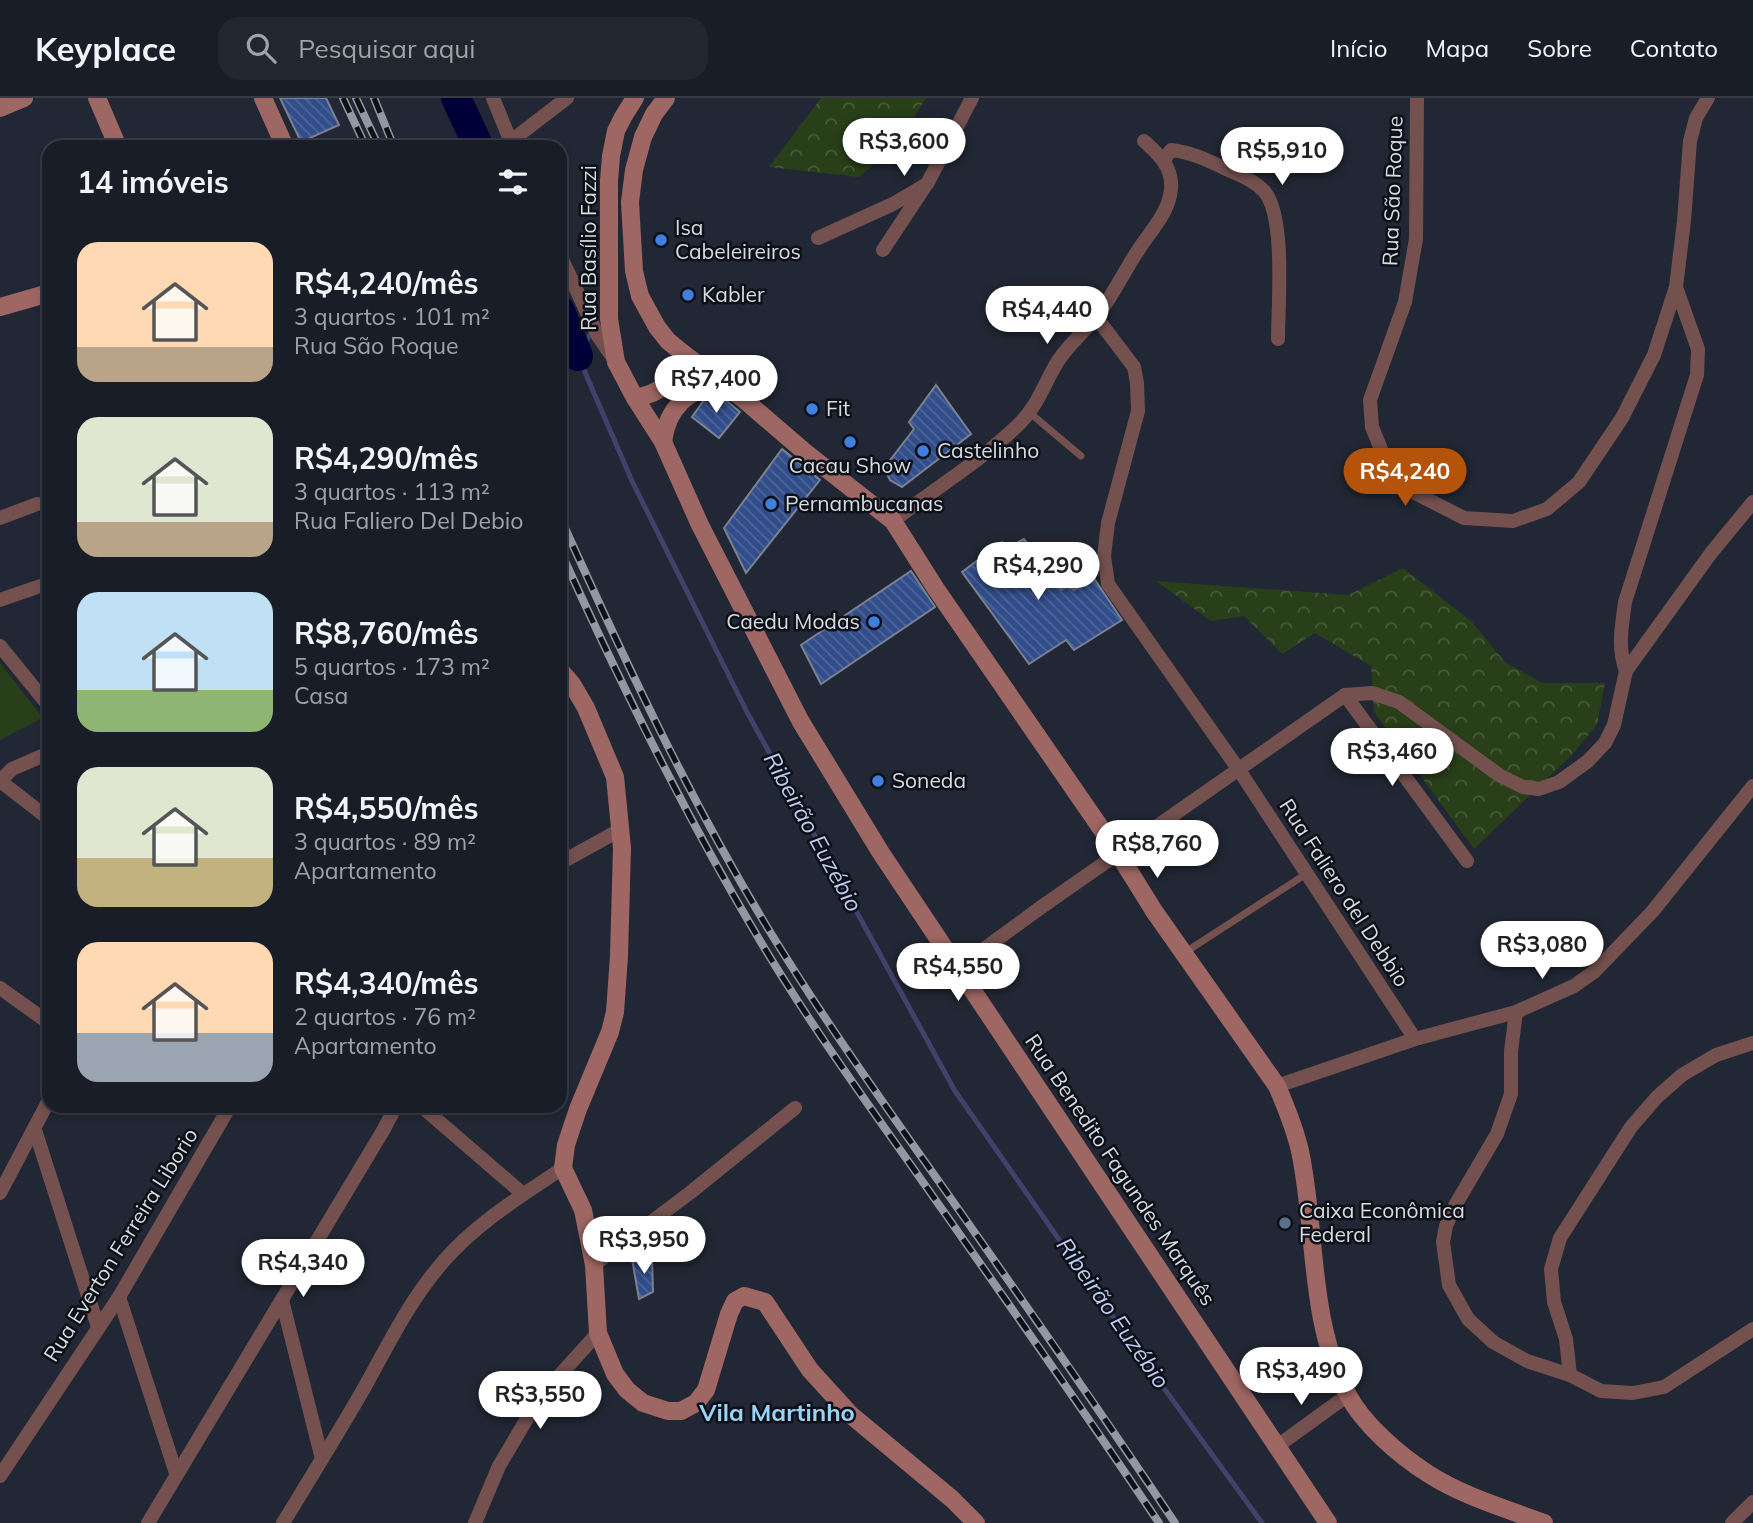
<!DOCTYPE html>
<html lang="pt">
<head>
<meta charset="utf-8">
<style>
  body { margin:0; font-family:Mulish,sans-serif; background:#22262f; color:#f1f3f6; height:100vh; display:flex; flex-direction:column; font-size:26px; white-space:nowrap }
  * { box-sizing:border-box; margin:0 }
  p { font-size:23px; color:#9fa2a7 }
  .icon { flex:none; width:38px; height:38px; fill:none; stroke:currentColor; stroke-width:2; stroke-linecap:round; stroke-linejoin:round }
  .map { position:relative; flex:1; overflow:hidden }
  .details { position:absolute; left:42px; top:42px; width:525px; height:973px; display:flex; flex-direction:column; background:#191d27; border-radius:21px; box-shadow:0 4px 10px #0003,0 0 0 2px #373b44 }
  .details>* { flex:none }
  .price { position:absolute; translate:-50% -60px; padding:0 16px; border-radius:24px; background:#fff; color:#222; font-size:23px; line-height:46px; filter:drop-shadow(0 2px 4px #0008) }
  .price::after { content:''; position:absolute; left:50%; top:42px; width:21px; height:16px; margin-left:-10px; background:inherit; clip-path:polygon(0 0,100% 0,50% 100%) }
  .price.current { background:#b45309; color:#fff }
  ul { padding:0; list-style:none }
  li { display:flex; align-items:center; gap:21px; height:175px; padding:0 35px }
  li span { display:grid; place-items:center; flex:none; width:196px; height:140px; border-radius:21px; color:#555 }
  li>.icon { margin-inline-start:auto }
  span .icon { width:84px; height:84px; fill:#fffc; stroke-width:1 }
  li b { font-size:30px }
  h2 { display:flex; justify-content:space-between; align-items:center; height:84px; padding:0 35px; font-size:30px }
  header { display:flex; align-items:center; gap:42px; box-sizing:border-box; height:98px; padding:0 35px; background:#191d27; border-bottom:2px solid #373b44 }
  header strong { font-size:33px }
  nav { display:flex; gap:38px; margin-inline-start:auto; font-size:24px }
  .search { width:490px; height:63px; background:#22262f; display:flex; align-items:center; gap:18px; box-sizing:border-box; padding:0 24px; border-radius:21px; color:#9fa2a7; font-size:26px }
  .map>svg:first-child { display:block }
  .forest { fill:url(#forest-crowns) }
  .pitch { fill:#293f19 }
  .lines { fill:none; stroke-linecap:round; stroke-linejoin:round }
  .stream { stroke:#40426c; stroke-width:5 }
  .river { stroke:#000039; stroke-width:30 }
  .building { fill:url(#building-back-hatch); stroke:#7a8291; stroke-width:2 }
  .lane { stroke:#74514e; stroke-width:7 }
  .street { stroke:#74514e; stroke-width:14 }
  .secondary { stroke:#9f6763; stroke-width:18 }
  .rail-casing { stroke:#9298a1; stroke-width:8 }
  .rail { stroke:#0d1016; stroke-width:5; stroke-dasharray:16; stroke-linecap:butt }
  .shop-dot { fill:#3f7fe0; stroke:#0d1016; stroke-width:2.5 }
  .service-dot { fill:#5c6f8a; stroke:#0d1016; stroke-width:2.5 }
  .labels { text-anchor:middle; stroke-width:5; stroke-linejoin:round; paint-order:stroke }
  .street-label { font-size:21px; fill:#d6dbe3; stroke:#0d1016 }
  .poi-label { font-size:21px; fill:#d6dbe3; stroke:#0d1016; text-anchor:start }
  .water-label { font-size:23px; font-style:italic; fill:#bbccf1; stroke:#0d1016 }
  .quarter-label { font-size:24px; font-weight:bold; fill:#98d3f8; stroke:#0d1016 }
</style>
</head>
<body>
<header>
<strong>Keyplace</strong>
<div class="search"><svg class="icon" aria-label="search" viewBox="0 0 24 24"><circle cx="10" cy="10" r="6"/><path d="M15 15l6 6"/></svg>Pesquisar aqui</div>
<nav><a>Início</a><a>Mapa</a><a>Sobre</a><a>Contato</a></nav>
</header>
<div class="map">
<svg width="1753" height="1425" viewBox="0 0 1753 1425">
  <defs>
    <pattern id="forest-crowns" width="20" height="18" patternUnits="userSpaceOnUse" patternTransform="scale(1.75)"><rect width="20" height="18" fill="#293f19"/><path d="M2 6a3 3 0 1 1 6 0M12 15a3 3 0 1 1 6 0" fill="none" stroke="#475a3a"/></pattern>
    <pattern id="building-back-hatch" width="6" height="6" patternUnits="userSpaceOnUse" patternTransform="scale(1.75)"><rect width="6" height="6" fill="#314d8a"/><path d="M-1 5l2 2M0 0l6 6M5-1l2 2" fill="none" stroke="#4e669a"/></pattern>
  </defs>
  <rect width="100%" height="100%" fill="#212734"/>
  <g class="forest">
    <path d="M821,0H926L898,46L859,79L769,69Z"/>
    <path d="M1403,470L1471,523L1505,564L1542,585H1605L1597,626L1572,657L1474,751L1374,614L1371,568L1315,535L1282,556L1244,518L1211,523L1156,483L1348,497Z"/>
  </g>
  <path class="pitch" d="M0,565L43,620L0,642Z"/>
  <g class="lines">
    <path class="stream" d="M589,238L578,258L632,383L747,614L955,993L1142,1260L1262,1425"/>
    <g class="river">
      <path d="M456,0L479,49"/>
      <path d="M560,213L578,258"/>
    </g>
  </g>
  <g class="building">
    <path d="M280,0H326L339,27L301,44Z"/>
    <path d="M936,287L971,336L902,389L890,382L884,370L914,331L909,324Z"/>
    <path d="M722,299L740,314L719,340L692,319L704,302Z"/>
    <path d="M782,351L820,382L746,475L724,430Z"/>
    <path d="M1024,441L1061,492L1068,488L1074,492L1093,479L1122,522L1074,552L1066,542L1029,566L962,474L1002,444L1007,450Z"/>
    <path d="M911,473L935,509L821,586L801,547Z"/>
    <path d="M652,1160L653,1194L639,1201L632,1161Z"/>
  </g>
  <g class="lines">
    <g class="lane">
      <path d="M560,193L573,185"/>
      <path d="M1030,315L1081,358"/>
      <path d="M1184,855L1306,776"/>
    </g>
    <g class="street">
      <path d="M493,0L513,49"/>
      <path d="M1417,0L1416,141L1405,204L1370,302L1372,329L1383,356L1396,376L1415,395L1464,420L1513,423L1547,411L1579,384L1622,320L1654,257L1676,189L1684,123L1690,43L1696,20L1708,0"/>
      <path d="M511,43L567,0"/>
      <path d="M1164,62L1171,52C1190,54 1205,61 1222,69C1236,76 1253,81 1264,93C1286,118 1278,207 1278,241"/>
      <path d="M818,140L893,106L927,86L972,0"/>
      <path d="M883,152L924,90"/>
      <path d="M560,157L598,238L616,264"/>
      <path d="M1096,219L1134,269L1137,285L1138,313L1108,425L1104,458L1108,486L1239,672L1415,941"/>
      <path d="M0,420L37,406"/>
      <path d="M893,423C933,392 979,364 1016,329C1038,309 1043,287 1058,263C1069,246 1084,234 1096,219C1113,198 1124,173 1139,151C1151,132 1169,115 1171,91C1173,69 1159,57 1144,43"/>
      <path d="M0,502L49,485"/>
      <path d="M0,548L49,608"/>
      <path d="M1626,573C1617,549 1622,528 1625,504L1697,277L1698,251L1676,189"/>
      <path d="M1345,597L1372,595L1399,604L1499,677L1523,689L1539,691L1559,684L1588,663L1605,645L1614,627L1626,573L1711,455L1753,404"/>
      <path d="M1345,597L1467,763"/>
      <path d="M0,683L49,721"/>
      <path d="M0,683L12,671L49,655"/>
      <path d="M560,765L620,732"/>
      <path d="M958,870L1040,810L1345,597"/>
      <path d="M0,890L49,925"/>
      <path d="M1516,914L1511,953V996L1497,1036L1453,1111L1446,1128L1443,1144L1449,1187L1468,1221L1493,1244L1527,1263L1570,1277L1601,1293L1633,1295L1664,1289L1753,1231"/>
      <path d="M1277,988L1415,941L1516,914L1574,888L1595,873L1652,814L1753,688"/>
      <path d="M421,1008L523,1096"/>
      <path d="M35,1032L98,1229"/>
      <path d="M0,1095L49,1002"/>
      <path d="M594,1167L691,1094L795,1010"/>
      <path d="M119,1199L176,1375"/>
      <path d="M282,1202L322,1361"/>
      <path d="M1570,1277L1566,1241L1554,1204L1551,1171L1560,1140L1631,1029L1657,999L1682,977L1716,957L1753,945"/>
      <path d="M1276,1349L1348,1297"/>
      <path d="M0,1378L119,1199L230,1008"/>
      <path d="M148,1425L384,1031L396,1008"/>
      <path d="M283,1425C310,1381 337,1337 363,1292C387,1249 409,1203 442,1165C475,1126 521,1098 563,1070"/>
      <path d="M475,1425L499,1368L528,1319L549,1289L598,1235"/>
      <path d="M1732,1425L1753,1404"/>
    </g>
    <g class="secondary">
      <path d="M97,0L118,49"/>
      <path d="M263,0L285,49"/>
      <path d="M635,0L623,19L616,33L611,58L609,83V221L616,264L635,300L663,344L700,427L801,624L881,755L1328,1425"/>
      <path d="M666,0L654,16L643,39L634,72L630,104L634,173L640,198L657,229L668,243L684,256L742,300L805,354L893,423L936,491L1118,755L1154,813L1277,988C1286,1009 1295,1031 1300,1053C1317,1133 1308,1223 1348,1297C1363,1326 1399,1357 1427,1375C1462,1398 1504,1410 1544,1425"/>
      <path d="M0,10L24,0"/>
      <path d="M0,209L49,195"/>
      <path d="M635,300C662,295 675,283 684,256"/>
      <path d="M663,344C667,310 689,289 723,286"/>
      <path d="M560,572L572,586L586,610L615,679L622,750L619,858L615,914L610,934L578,1011L566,1047L563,1070L583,1112L594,1167L598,1235L615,1276L627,1292L643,1305L668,1313H681L696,1305L706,1292L729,1216L735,1203L744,1198L765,1204L810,1272L851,1317L952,1401L976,1425"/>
    </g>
    <defs>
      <g id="rail">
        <path d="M343,0L366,49"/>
        <path d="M356,0L379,49"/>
        <path d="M374,0L394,49"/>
        <path d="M560,419C624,561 690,703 772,837C823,920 879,999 935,1078C1016,1193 1097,1308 1175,1425"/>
        <path d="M560,452C620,585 684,715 759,841C806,920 860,995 913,1070C996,1188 1079,1305 1159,1425"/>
      </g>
    </defs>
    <use href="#rail" class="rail-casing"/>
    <use href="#rail" class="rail"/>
  </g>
  <g class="shop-dot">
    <circle cx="661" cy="142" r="7"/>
    <circle cx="688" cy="197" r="7"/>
    <circle cx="812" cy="311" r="7"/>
    <circle cx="850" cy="344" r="7"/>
    <circle cx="923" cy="353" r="7"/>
    <circle cx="771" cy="406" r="7"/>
    <circle cx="874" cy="524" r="7"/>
    <circle cx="878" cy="683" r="7"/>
  </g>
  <circle class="service-dot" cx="1285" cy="1125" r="7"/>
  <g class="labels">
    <g class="street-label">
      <text transform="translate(1393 93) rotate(-88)" y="7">Rua São Roque</text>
      <text transform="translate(589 150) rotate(-90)" y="7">Rua Basílio Fazzi</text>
      <text transform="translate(1344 795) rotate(57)" y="7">Rua Faliero del Debbio</text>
      <text transform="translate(1120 1072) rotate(56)" y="7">Rua Benedito Fagundes Marquês</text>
      <text transform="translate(121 1147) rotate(-58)" y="7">Rua Everton Ferreira Liborio</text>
    </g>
    <g class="poi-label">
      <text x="675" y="137">Isa<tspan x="675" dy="24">Cabeleireiros</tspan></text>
      <text x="702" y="204">Kabler</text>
      <text x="826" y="318">Fit</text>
      <text x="937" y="360">Castelinho</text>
      <text x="850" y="375" text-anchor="middle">Cacau Show</text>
      <text x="785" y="413">Pernambucanas</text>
      <text x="860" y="531" text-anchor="end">Caedu Modas</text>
      <text x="892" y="690">Soneda</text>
      <text x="1299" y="1120">Caixa Econômica<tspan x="1299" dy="24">Federal</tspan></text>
    </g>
    <g class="water-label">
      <text transform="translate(813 734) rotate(61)" y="8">Ribeirão Euzébio</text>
      <text transform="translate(1113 1215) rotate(55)" y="8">Ribeirão Euzébio</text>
    </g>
    <g class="quarter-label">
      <text x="777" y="1323">Vila Martinho</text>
    </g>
  </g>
</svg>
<b class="price" style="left:904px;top:80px">R$3,600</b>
<b class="price" style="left:1282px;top:89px">R$5,910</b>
<b class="price" style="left:1047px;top:248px">R$4,440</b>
<b class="price" style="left:716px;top:317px">R$7,400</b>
<b class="price current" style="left:1405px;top:410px">R$4,240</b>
<b class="price" style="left:1038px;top:504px">R$4,290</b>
<b class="price" style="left:1392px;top:690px">R$3,460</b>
<b class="price" style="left:1157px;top:782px">R$8,760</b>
<b class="price" style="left:1542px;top:883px">R$3,080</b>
<b class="price" style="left:958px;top:905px">R$4,550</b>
<b class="price" style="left:644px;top:1178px">R$3,950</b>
<b class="price" style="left:303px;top:1201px">R$4,340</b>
<b class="price" style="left:1301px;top:1309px">R$3,490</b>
<b class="price" style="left:540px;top:1333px">R$3,550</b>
<section class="details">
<h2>14 imóveis<svg class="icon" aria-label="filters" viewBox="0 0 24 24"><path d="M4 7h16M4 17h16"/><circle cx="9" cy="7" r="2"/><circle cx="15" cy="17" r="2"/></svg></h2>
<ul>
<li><span style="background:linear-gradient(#ffd9b3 75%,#b9a48a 0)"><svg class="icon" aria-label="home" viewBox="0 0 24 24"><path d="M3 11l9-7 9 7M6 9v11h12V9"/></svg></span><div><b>R$4,240/mês</b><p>3 quartos · 101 m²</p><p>Rua São Roque</p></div></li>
<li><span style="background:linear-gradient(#dfe7d0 75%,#b9a48a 0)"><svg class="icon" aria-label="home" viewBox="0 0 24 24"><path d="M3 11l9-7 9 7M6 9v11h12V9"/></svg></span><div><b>R$4,290/mês</b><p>3 quartos · 113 m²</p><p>Rua Faliero Del Debio</p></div></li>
<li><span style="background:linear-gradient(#bfe0f5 70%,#8fb573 0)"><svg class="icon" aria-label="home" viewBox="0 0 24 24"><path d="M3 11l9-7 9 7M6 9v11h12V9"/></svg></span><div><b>R$8,760/mês</b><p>5 quartos · 173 m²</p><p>Casa</p></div></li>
<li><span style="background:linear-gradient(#dfe7d0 65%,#c2b280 0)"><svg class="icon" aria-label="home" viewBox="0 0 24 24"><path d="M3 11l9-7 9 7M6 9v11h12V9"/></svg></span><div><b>R$4,550/mês</b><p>3 quartos · 89 m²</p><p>Apartamento</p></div></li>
<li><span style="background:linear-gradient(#ffd9b3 65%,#9aa5b1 0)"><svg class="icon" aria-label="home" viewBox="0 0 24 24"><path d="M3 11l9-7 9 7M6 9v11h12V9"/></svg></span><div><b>R$4,340/mês</b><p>2 quartos · 76 m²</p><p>Apartamento</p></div></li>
</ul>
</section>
</div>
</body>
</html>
